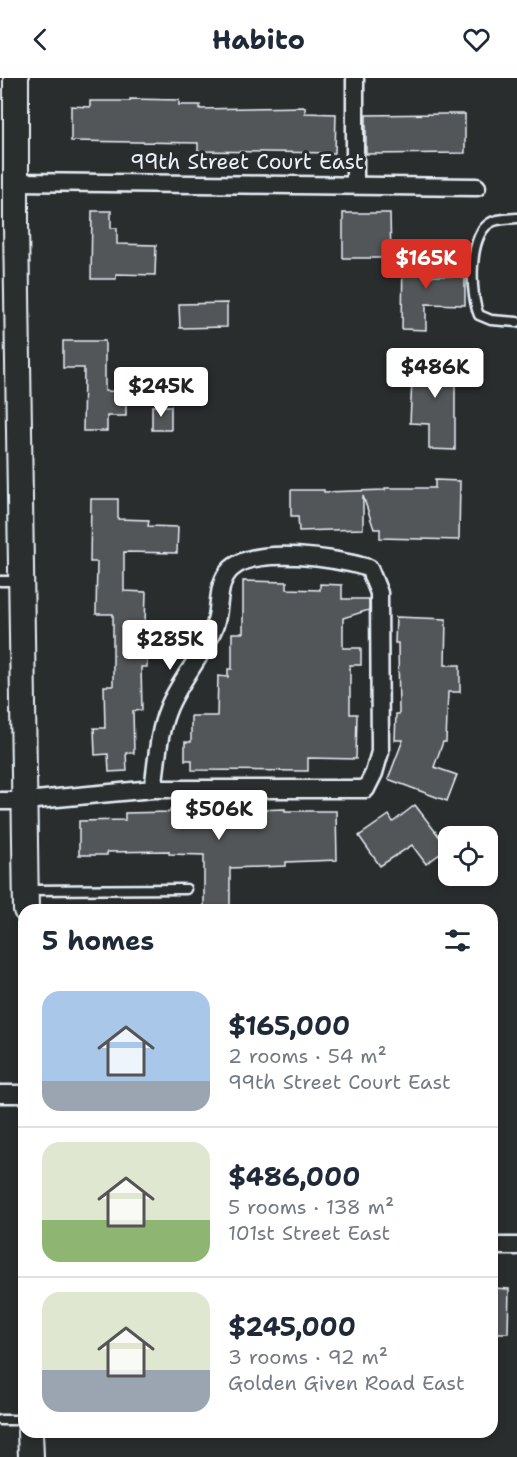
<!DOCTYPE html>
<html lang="en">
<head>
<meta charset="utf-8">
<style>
  body { margin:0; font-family:"Shantell Sans",sans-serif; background:#f2f2f3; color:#1f2937; height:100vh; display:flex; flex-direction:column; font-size:22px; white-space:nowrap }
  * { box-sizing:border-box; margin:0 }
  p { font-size:20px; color:#747a83 }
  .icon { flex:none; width:33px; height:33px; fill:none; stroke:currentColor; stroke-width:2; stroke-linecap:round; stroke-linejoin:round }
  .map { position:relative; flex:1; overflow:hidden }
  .panel { position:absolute; left:18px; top:826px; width:480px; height:534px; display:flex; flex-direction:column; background:#fff; border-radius:18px; box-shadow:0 3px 9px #0003 }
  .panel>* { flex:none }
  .buttons { position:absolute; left:438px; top:748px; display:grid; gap:12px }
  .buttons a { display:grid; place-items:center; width:60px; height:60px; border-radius:12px; background:#fff; box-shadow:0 3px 9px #0003; font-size:30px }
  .price { position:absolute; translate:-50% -51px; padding:0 14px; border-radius:6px; background:#fff; color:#222; font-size:20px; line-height:39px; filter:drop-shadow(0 2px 3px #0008) }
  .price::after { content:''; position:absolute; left:50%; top:36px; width:18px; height:14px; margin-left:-9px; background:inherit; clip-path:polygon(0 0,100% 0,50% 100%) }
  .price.on { background:#d93025; color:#fff }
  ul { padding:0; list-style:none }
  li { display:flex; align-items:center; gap:18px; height:150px; padding:0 24px }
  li+li { border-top:2px solid #e0e1e3 }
  li span { display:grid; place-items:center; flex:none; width:168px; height:120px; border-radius:18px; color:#555 }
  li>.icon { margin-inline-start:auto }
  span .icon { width:72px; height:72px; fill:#fffc; stroke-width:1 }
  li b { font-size:26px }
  h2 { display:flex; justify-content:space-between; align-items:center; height:72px; padding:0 24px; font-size:26px }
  header { display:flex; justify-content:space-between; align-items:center; height:78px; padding:0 24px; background:#fff; font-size:27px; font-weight:700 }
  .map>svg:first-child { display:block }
  .building { fill:#535759; stroke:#e8f1f8; stroke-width:1.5 }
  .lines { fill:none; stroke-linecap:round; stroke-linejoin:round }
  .lane-casing { stroke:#e8f1f8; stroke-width:13 }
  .street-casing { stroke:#e8f1f8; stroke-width:21 }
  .secondary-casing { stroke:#e8f1f8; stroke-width:28 }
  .lane { stroke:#2a2d2e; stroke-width:8 }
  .street { stroke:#2a2d2e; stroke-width:16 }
  .secondary { stroke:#2a2d2e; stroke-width:24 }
  .labels { text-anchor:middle; stroke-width:6; stroke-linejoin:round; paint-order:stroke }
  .street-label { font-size:21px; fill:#e8f1f8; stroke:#2a2d2e }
</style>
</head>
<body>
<header><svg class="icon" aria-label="back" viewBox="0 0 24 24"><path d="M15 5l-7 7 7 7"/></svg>Habito<svg class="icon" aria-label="heart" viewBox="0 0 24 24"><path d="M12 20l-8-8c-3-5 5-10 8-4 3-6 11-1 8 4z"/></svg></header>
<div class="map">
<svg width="517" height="1379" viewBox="0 0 517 1379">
  <rect width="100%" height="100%" fill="#2a2d2e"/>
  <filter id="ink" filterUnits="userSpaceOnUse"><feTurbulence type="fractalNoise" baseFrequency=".0167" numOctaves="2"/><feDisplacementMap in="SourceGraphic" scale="12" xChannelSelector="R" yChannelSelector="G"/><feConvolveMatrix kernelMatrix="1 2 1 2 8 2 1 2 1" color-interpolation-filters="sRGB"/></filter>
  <g filter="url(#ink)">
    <g class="building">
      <path d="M130,21L179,22V27H200V31L305,29V35L336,36L335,75L198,73V65L71,63V28L90,29V23H130Z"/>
      <path d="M445,36H465V75L366,76V37Z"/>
      <path d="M92,133H111V150H117V166L156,167L155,197L116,196V201H91Z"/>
      <path d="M343,135H390L391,180H343Z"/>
      <path d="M403,174L431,175L430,198H465V227L426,226V252L402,251Z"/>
      <path d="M227,225V249L180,250L179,226Z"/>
      <path d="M63,263H105V313L126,314V338H107V353H83L84,290H63Z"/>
      <path d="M413,279H455V372L429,371V346L410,345Z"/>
      <rect x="152" y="328" width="19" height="24"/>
      <path d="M435,402L460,403L459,462L380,460V451H374L363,418V451L299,453L298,438H291V412H324V414L385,412V410H435Z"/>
      <path d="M91,421H118V441L149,442L148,448L178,449L177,475L124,474V513L146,514L145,547H148L147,589H141L142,632L133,633L134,675H126L127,693L109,694L108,676L95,677L94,650H105L104,608H113V536H96L97,484H90Z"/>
      <path d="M243,503L287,504V511L320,512V506L342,507V521H369V532L343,540V570H361V587H350V636H357L356,681L308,680V693L192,692V682H185V664H191V638H217L218,598L228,599V591H232V555H243Z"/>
      <path d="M396,539L446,541L445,587H460V614H448L446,664H443L434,689L457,697L447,723L388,701L403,662H395L396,636H399L398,565H395Z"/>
      <path d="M415,727L448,770L426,786L412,767L380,788L359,758L389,737L393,744Z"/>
      <path d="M170,731H196V734L285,731V733H336L337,782L286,784V788L230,790V832H204V777L169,776V773L107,774V777H79V743L125,742V735L170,734Z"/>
      <path d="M492,1210L509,1211L508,1255H492Z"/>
    </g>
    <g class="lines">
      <defs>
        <g id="lane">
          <path d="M517,140C509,141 497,140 490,145C468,158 470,217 479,237L491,242L517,244"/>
          <path d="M0,503H18"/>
          <path d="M29,812L186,811"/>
          <path d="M0,1342H24"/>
        </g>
        <g id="street">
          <path d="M17,104L477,109"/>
          <path d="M355,107V0"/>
          <path d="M0,723H25L153,711H366L374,695L380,674L379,515L369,490C338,481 257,467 231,491C216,505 221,529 215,547C204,577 180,601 168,631C158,655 157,685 153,711"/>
          <path d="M0,1016H24"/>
          <path d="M492,1168H517"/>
        </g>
        <g id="secondary">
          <path d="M16,0V146L26,832"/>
          <path d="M30,1354L31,1379"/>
        </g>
      </defs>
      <use href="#lane" class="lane-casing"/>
      <use href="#street" class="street-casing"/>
      <use href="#secondary" class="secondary-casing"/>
      <use href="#lane" class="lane"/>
      <use href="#street" class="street"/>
      <use href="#secondary" class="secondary"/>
    </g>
  </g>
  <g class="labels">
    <g class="street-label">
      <text x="247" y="91">99th Street Court East</text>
    </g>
  </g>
</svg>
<div class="buttons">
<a><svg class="icon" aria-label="locate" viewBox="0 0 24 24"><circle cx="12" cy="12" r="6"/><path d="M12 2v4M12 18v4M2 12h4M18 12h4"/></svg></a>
</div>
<b class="price on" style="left:426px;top:212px">$165K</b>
<b class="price" style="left:435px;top:321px">$486K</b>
<b class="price" style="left:161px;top:340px">$245K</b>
<b class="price" style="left:170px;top:593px">$285K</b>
<b class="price" style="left:219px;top:763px">$506K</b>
<section class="panel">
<h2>5 homes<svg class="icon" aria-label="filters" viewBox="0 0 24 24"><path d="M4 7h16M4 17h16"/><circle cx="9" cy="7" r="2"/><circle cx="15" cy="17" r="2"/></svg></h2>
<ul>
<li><span style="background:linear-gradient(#a9c7e8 75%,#9aa5b1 0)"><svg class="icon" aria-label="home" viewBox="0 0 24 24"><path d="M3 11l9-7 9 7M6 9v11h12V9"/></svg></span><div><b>$165,000</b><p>2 rooms · 54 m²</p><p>99th Street Court East</p></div></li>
<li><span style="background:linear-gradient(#dfe7d0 65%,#8fb573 0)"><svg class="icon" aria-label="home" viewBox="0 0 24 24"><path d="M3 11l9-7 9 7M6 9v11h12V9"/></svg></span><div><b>$486,000</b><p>5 rooms · 138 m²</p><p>101st Street East</p></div></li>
<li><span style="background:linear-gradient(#dfe7d0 65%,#9aa5b1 0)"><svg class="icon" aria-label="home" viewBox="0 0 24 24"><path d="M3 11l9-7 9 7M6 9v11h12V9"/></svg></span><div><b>$245,000</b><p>3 rooms · 92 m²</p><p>Golden Given Road East</p></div></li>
</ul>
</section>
</div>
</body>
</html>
